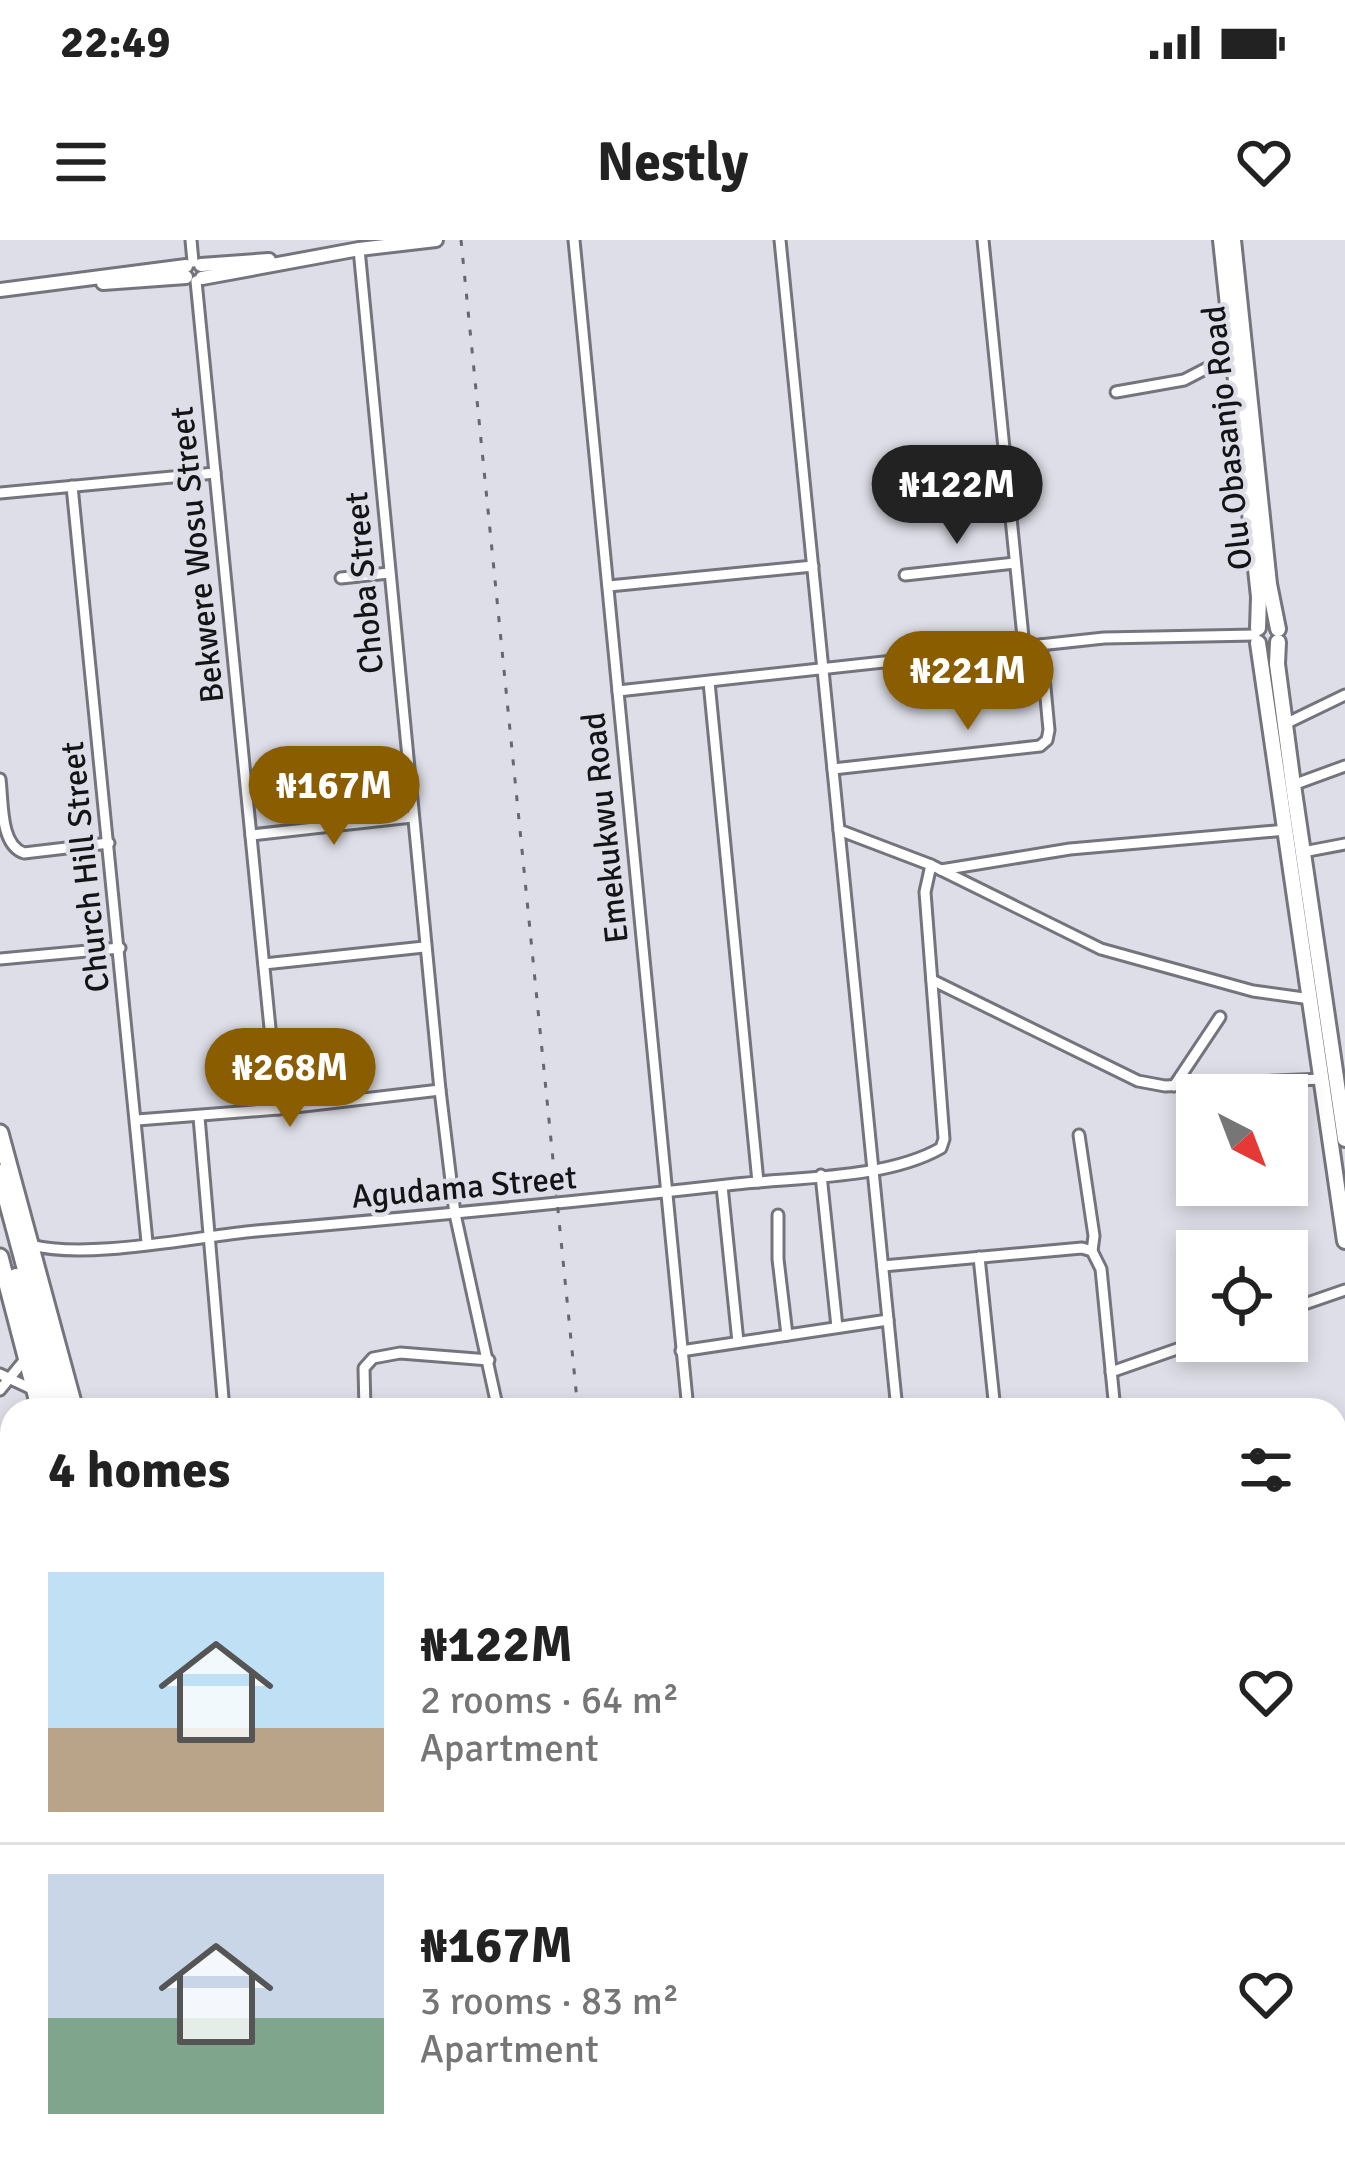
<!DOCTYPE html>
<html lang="en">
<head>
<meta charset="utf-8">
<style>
  body { margin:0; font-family:Signika,sans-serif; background:#f2f2f2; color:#222; height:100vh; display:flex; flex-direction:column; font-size:45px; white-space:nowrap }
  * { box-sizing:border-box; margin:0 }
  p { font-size:39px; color:#767676 }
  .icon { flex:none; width:66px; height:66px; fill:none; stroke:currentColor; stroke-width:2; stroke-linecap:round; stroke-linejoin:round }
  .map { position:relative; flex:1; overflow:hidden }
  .sheet { position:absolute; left:0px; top:1158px; width:1347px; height:768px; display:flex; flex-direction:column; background:#fff; border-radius:36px 36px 0 0; box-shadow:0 6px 18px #0003 }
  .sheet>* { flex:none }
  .needle { width:78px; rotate:138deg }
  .fabs { position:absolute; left:1176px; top:834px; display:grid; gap:24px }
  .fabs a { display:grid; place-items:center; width:132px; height:132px; border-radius:0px; background:#fff; box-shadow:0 6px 18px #0003; font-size:60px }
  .price { position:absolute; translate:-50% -102px; padding:0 27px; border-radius:42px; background:#8a5d00; color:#fff; font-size:39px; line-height:78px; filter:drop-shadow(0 3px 6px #0008) }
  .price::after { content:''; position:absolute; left:50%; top:72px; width:36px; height:27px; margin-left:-18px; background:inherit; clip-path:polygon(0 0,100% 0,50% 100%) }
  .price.on { background:#222; color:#fff }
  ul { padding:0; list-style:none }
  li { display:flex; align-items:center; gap:36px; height:300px; padding:0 48px }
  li+li { border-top:3px solid #e0e0e0 }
  li span { display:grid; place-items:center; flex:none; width:336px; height:240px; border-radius:0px; color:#555 }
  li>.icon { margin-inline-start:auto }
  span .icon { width:144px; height:144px; fill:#fffc; stroke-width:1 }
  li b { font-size:51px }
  h2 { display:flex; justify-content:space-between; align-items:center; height:144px; padding:0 48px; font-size:51px }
  .status { display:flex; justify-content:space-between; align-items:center; height:84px; padding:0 60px; background:#fff; direction:ltr }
  .status svg { height:33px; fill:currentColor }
  header { display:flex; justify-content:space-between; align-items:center; height:156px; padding:0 48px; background:#fff; font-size:54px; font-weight:800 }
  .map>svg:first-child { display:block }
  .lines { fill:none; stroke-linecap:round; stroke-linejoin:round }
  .minor-casing { stroke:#74747d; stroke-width:15 }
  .tertiary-casing { stroke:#74747d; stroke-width:18 }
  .secondary-casing { stroke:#74747d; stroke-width:20 }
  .primary-casing { stroke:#74747d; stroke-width:21 }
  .trunk-casing { stroke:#74747d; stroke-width:22 }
  .minor { stroke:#fff; stroke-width:9 }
  .tertiary { stroke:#fff; stroke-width:12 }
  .secondary { stroke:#fff; stroke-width:14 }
  .primary { stroke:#fff; stroke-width:15 }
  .trunk { stroke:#fff; stroke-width:16 }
  .rail { stroke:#67676d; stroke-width:3; stroke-dasharray:6 12; stroke-linecap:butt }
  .labels { text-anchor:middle; stroke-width:9; stroke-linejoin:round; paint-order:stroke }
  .street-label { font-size:33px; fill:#141417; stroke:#dedee8 }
</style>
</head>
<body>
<div class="status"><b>22:49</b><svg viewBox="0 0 49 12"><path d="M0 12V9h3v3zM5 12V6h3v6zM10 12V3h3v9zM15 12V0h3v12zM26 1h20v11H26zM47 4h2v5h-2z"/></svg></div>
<header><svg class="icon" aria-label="menu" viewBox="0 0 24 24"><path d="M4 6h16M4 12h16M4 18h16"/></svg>Nestly<svg class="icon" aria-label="heart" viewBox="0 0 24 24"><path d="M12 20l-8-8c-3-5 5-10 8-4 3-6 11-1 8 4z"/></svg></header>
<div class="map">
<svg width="1345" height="1926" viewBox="0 0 1345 1926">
  <rect width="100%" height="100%" fill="#dedee8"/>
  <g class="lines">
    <defs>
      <g id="minor">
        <path d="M191,0L193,22"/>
        <path d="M574,0L688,1170"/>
        <path d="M780,0L897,1170"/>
        <path d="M983,0L1024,407"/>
        <path d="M359,9L440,850L455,974L498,1170"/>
        <path d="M196,41L278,869"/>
        <path d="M1116,152L1184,140L1213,125H1234"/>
        <path d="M72,246L147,1002"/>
        <path d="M0,253L215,233"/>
        <path d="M905,335L1015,323"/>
        <path d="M341,338L389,333"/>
        <path d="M609,346L813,326"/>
        <path d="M709,442L758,942"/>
        <path d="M618,451L1104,398L1255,395"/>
        <path d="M1285,484L1345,455"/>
        <path d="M833,529L1040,506L1047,500L1049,490L1041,405"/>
        <path d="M0,539C3,563 0,605 24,613L109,603"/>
        <path d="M1293,545L1345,526"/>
        <path d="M839,590L931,625L1101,709L1253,751L1311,759"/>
        <path d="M251,595L412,577"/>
        <path d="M1303,612L1345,604"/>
        <path d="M941,630L1070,609L1286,590"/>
        <path d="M0,719L120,708"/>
        <path d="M264,724L424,707"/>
        <path d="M932,740L1138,841L1165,846L1322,839"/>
        <path d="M1174,846L1220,777"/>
        <path d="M199,877L224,1170"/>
        <path d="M137,880L278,869L440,850"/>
        <path d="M1079,895L1094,996L1092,1011"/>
        <path d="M821,935L837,1087"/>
        <path d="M722,946L738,1102"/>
        <path d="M778,975V1019L787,1095"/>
        <path d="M31,1005C87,1020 194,997 256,991C417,977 577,962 736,944C799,937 887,939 941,908L944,899L925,652L931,625"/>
        <path d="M979,1017L995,1170"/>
        <path d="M883,1026L1082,1008L1092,1011L1101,1029L1115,1170"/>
        <path d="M1287,1070L1345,1050"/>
        <path d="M681,1111L888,1080"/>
        <path d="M1111,1132L1200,1101"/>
        <path d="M0,1134L34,1150"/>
        <path d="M0,1150L26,1118"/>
        <path d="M365,1170L364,1128L373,1118L400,1113L489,1120"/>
        <path d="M1335,1258H1345"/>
        <path d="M2,1306L12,1300"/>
        <path d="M0,1369L5,1375"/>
        <path d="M1335,1411H1345"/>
        <path d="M1335,1518L1345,1517"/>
        <path d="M0,1609L12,1607"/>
        <path d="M1335,1850L1345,1847"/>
        <path d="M600,1914L604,1926"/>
        <path d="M888,1914L898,1926"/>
        <path d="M1294,1914L1301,1926"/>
        <path d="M1095,1917L1102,1926"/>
        <path d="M799,1926L815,1914"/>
        <path d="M982,1926L999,1914"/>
        <path d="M1204,1926L1219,1914"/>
      </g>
      <g id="tertiary">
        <path d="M201,25L269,20"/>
        <path d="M202,38L359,9L436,0"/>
        <path d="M103,43L186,37"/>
        <path d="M0,50L186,26"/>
        <path d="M0,1466L12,1475"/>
        <path d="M0,1478L12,1487"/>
      </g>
      <g id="secondary">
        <path d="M1221,0L1259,357L1258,388"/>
        <path d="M1233,0L1269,344L1278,389"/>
        <path d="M1278,402L1277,424L1293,545L1345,899"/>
        <path d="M1258,403L1345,1001"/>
      </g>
      <g id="primary">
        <path d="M0,893L75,1170"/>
        <path d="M0,1017L40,1170"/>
        <path d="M0,1649L12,1628"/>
        <path d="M0,1677L12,1654"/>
        <path d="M305,1914L314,1926"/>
        <path d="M345,1914L354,1926"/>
      </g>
      <g id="trunk">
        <path d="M0,933L64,1170"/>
        <path d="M16,1037L51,1170"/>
        <path d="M318,1914L327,1926"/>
      </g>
    </defs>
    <use href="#minor" class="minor-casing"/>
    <use href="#tertiary" class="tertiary-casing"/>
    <use href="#secondary" class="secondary-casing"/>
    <use href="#primary" class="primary-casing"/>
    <use href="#trunk" class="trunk-casing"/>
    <use href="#minor" class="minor"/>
    <use href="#tertiary" class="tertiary"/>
    <use href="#secondary" class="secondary"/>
    <use href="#primary" class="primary"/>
    <use href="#trunk" class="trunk"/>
    <g class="rail">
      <path d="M461,0L578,1170"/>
      <path d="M537,1926L546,1914"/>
    </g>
  </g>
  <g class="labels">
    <g class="street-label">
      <text transform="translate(1226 198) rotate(-96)" y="12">Olu Obasanjo Road</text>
      <text transform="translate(196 315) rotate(-96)" y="12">Bekwere Wosu Street</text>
      <text transform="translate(363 343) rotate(-95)" y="12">Choba Street</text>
      <text transform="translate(604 588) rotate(-96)" y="12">Emekukwu Road</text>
      <text transform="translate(84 627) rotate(-96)" y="12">Church Hill Street</text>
      <text transform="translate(464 946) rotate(-5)" y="12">Agudama Street</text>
    </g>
  </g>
</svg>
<div class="fabs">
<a><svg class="needle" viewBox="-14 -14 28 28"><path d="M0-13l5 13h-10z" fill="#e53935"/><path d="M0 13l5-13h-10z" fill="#767676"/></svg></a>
<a><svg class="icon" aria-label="locate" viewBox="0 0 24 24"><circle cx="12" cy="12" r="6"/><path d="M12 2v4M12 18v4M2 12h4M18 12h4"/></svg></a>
</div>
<b class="price on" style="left:957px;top:307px">₦122M</b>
<b class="price" style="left:968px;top:493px">₦221M</b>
<b class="price" style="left:334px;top:608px">₦167M</b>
<b class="price" style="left:290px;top:890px">₦268M</b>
<section class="sheet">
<h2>4 homes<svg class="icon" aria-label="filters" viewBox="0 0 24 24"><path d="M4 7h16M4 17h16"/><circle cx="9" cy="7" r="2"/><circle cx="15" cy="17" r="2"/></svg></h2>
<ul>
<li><span style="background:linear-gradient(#bfe0f5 65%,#b9a48a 0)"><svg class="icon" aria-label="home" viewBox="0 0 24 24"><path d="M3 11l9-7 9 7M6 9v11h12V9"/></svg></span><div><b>₦122M</b><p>2 rooms · 64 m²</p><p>Apartment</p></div><svg class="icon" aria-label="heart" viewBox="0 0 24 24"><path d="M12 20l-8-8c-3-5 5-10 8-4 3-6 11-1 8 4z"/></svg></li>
<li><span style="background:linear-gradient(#c9d6e8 60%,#7fa58c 0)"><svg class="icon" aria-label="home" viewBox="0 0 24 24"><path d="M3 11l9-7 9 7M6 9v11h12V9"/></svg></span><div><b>₦167M</b><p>3 rooms · 83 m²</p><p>Apartment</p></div><svg class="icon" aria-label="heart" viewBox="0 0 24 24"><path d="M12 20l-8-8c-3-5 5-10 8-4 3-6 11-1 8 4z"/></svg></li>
</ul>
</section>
</div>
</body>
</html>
